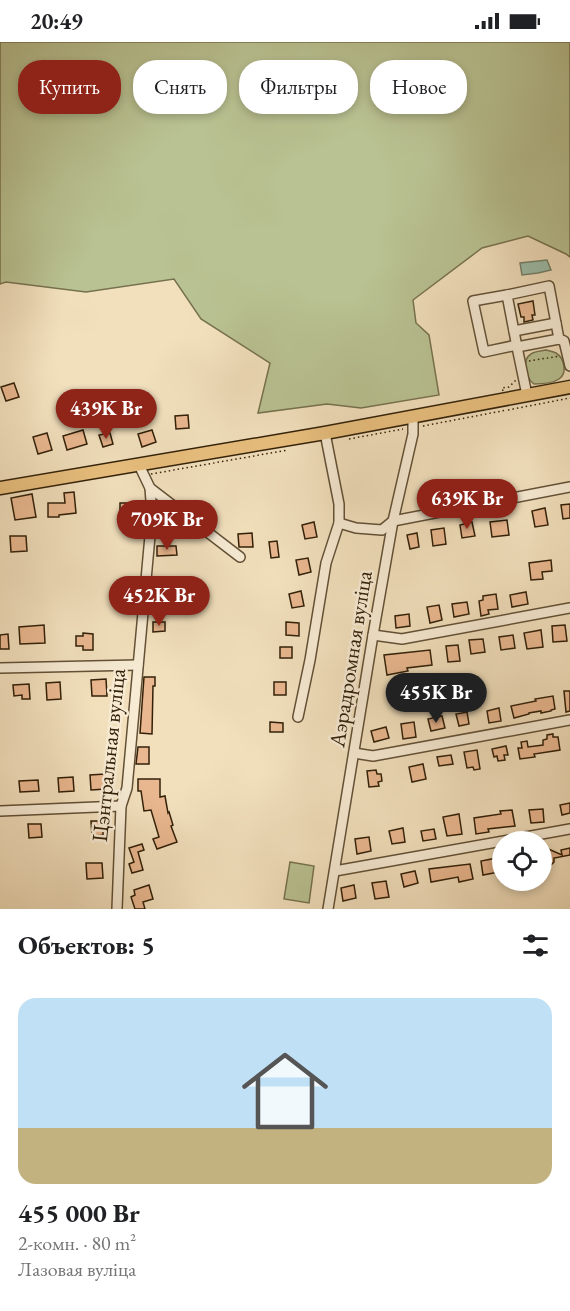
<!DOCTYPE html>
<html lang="ru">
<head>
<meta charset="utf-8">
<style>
  body { margin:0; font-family:"EB Garamond",serif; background:#f2f2f2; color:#202124; height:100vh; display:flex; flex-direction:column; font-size:22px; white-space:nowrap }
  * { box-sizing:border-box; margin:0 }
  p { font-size:20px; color:#757577 }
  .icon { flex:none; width:33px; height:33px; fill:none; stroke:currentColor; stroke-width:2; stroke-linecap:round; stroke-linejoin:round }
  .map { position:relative; height:867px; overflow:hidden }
  .drawer { display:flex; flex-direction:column; background:#fff; flex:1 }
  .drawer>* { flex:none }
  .hud { position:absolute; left:18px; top:18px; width:534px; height:54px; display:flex; gap:12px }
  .tools { position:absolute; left:492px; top:789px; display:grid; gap:12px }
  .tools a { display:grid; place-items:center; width:60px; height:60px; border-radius:50%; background:#fff; box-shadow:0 3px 9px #0003; font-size:30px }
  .price { position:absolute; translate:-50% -51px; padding:0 14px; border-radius:21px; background:#8f2418; color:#fff; font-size:20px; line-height:39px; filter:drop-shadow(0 2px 3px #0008) }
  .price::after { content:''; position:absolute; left:50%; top:36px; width:18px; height:14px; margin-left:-9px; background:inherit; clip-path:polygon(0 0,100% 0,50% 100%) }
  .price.current { background:#222; color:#fff }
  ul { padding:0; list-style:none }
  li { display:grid; align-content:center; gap:12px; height:318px; padding:0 18px }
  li+li { border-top:2px solid #e0e0e0 }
  li span { display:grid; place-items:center; height:186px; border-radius:18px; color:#555 }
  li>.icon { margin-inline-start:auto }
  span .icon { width:108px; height:108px; fill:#fffc; stroke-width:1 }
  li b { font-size:26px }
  h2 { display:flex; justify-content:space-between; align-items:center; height:72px; padding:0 18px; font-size:26px }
  .pill { padding:0 21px; border-radius:24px; background:#fff; box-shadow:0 3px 9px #0003; font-size:21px; line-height:54px }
  .pill.current { background:#8f2418; color:#fff }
  .status { display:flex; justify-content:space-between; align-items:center; height:42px; padding:0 30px; background:#fff; direction:ltr }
  .status svg { height:16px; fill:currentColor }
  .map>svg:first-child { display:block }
  .green { fill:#b9c292; stroke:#76714e; stroke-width:1.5 }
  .water { fill:#9cbeaa; stroke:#727f6a; stroke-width:1.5 }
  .building { fill:#eab890; stroke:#322009; stroke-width:1.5 }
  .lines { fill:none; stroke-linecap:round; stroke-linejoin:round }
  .minor-casing { stroke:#625036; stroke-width:12 }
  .major-casing { stroke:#322009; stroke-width:15 }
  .path { stroke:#322009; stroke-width:1.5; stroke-dasharray:1.5 3; stroke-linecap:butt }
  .minor { stroke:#f7ebd4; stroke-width:9 }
  .major { stroke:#e9c07e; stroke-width:12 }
  .labels { text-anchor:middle; stroke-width:5; stroke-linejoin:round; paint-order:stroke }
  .street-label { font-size:22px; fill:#322009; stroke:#f7ebd4 }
</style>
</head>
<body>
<div class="status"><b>20:49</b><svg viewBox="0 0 49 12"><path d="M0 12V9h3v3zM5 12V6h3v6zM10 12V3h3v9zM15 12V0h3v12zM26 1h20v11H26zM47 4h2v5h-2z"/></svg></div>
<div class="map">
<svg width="570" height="867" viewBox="0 0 570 867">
  <rect width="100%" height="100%" fill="#f2e0bd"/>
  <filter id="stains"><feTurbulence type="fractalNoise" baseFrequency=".00333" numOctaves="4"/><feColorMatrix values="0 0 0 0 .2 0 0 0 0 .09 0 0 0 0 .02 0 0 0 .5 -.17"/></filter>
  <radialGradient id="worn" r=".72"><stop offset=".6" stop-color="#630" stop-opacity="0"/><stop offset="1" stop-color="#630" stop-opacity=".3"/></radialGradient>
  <g class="green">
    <path d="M0,0H570V215L566,212L528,194L482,206L413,258L416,281L429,293L439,353L361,366L327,362L258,371L270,321L201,277L174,237L86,250L6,240L0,242Z"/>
    <path d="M546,308C550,309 552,309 556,311C564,316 568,331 559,337C553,341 541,342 534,342C526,336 521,318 531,312C535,309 542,309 546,308Z"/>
    <path d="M290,820L314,824L309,861L284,857Z"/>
  </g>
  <path class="water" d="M547,218L551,228L538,231L522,233L520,221Z"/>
  <g class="building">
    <path d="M533,259L535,273H532L533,278L524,280V275H521L518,262Z"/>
    <path d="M14,341L19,355L6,359L1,345Z"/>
    <path d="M188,373L189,386L176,387L175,374Z"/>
    <path d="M83,388L87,402L67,408L63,394Z"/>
    <path d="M152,388L156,400L142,405L138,392Z"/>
    <path d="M47,391L52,408L38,412L33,395Z"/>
    <path d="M110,391L113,402L103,405L99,393Z"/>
    <path d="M74,450L76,471L59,473V475H48V461H65L64,451Z"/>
    <path d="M32,452L36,475L15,478L11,456Z"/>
    <path d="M120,461H137L136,472H120Z"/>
    <path d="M570,462V476L563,477L561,463Z"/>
    <path d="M545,466L548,483L535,485L532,469Z"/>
    <path d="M507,478L509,493L492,495L490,480Z"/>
    <path d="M314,480L317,495L305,497L302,483Z"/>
    <path d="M472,480L475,494L462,496L460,483Z"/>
    <path d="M444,486L446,502L433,504L431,488Z"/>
    <path d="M252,491L253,505H239L238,492Z"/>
    <path d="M417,491L419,505L410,507L407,493Z"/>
    <path d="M10,494H26L27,509L11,510Z"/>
    <path d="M277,499L279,515L271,516L269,500Z"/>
    <path d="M157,504H176L177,513L157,514Z"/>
    <path d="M308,516L311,530L299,533L296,518Z"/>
    <path d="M551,518L552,529L542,530L543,537L531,538L529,521Z"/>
    <path d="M129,548H138L137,558H129Z"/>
    <path d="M301,549L304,564L292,566L289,552Z"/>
    <path d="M526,550L528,562L512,565L510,553Z"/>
    <path d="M496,552L498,567L488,568L489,572L481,574L479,559L483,558V554Z"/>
    <path d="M156,557H167V570L155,569Z"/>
    <path d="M467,560L469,572L454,575L452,562Z"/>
    <path d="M439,563L442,578L430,581L427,565Z"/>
    <path d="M409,572L410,584L396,586L395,574Z"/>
    <path d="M153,580H165V589L153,590Z"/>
    <path d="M286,580L299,581V594L286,593Z"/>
    <path d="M44,583L45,601L20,602L19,585Z"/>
    <path d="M565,583L567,599L553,600L552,584Z"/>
    <path d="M541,588L543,605L527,607L524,591Z"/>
    <path d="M83,591L93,592V608H83V604H76V594H83Z"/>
    <path d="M8,592L9,607H0V593Z"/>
    <path d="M513,593L515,606L501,608L499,595Z"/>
    <path d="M483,597L485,610L471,612L469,598Z"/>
    <path d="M458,603L460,619L448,620L446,604Z"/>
    <rect x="280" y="605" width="12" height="11"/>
    <path d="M430,608L432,623L407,626L408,629L387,633L384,613Z"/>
    <path d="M144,635H155V644H153L152,692L140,691Z"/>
    <path d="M106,637L107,654H92L91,638Z"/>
    <path d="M60,640L61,657L47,658L46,641Z"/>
    <rect x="274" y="640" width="12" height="13"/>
    <path d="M29,642L30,657H22V653L14,654L13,643Z"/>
    <path d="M564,649H570V669L566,670Z"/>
    <path d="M553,654L555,667L551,668V669L541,671V669L529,671V672L514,676L511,664L536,659L535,657Z"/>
    <path d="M499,666L501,679L489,681L487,669Z"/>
    <path d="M467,670L469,682L459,684L456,672Z"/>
    <path d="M442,674L445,686L431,689L428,677Z"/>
    <path d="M270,680L283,681V690H270Z"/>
    <path d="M414,680L416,695L403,697L401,682Z"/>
    <path d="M386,685L389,696L374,700L371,689Z"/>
    <path d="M553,692V695H558L560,708L534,712L535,715L520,717L518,706H522L521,700L527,699L528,705L543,703V698L547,697V693Z"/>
    <path d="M506,704L508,713H504L505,718L498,719L497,714L494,715L492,707Z"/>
    <path d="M138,705H149V722H136Z"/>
    <path d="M477,708L480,727L474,728L473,725L467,726L464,710Z"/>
    <path d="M451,713L453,722L439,724L437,715Z"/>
    <path d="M423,722L426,737L412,740L409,725Z"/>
    <path d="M376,728L377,732H381L382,739L378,740L379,744L369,745L367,729Z"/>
    <path d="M105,732L106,747L91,748L90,733Z"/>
    <path d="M73,735L74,749L59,750L58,736Z"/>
    <path d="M138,737H160V755L165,754L168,771L169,770L173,783L171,784L177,800L157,807L153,797L159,795L151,768L144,769L141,749H138Z"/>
    <path d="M38,738L39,749L20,750L19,739Z"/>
    <path d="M570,761V771L562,773L560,763Z"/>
    <path d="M543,767L544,780L531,781L529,768Z"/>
    <path d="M512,768L515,784L488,787L489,790L476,792L474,776L501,772L500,769Z"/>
    <path d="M459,772L462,792L447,794L443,775Z"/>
    <path d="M91,779H103V793L92,794Z"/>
    <path d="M28,782H41L42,795L29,796Z"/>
    <path d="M403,786L405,800L392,802L389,789Z"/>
    <path d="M434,787L436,797L423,799L421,789Z"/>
    <path d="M369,795L371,809L357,812L355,797Z"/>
    <path d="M142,802L144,808L138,810L143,828L132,831L129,822L134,820L129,806Z"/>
    <path d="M546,806L562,813L561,808L570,806V813L554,816V820L550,824H545L542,822V807Z"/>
    <path d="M497,816L499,830L483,833L481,819Z"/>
    <path d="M86,821H102L103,836L87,837Z"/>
    <path d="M470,822L473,837L459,840L458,835L431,840L429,827Z"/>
    <path d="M415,829L418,841L404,845L401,832Z"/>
    <path d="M386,839L389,855L375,857L372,841Z"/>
    <path d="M149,843L153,857L143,860L145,867H135L131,855L135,853L134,848Z"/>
    <path d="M354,843L356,856L343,859L341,846Z"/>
  </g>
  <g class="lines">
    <defs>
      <g id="minor">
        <path d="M507,253L473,259L484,310L517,303"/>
        <path d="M514,289L556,281"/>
        <path d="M517,305L507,253L549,244L559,297L564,299L570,324"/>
        <path d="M527,353L517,305L559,297"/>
        <path d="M150,446L240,515"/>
        <path d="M339,481L356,486L382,488L393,479L570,445"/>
        <path d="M373,593L402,597L570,566"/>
        <path d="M0,626L138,623"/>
        <path d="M298,675L310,618L326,521L339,481V462L325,391"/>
        <path d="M354,711L373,714L570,678"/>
        <path d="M0,769L121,764"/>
        <path d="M335,829L570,787"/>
        <path d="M117,867L121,764L127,746L152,472L150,446L139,423"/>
        <path d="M328,867L373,593L393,479L413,392V374"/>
      </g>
      <path id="major" d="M0,446L325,391L570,345"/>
    </defs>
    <use href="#minor" class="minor-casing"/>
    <use href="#major" class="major-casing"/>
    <g class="path">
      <path d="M529,319L560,314"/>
      <path d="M503,349L502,346L509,345L516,338"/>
      <path d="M508,368L570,356"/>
      <path d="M423,384L507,368"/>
      <path d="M349,397L403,387"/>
      <path d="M151,432L288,408"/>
    </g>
    <use href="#minor" class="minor"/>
    <use href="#major" class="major"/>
  </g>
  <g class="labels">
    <g class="street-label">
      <text transform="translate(350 617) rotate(-81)" y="8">Аэрадромная вуліца</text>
      <text transform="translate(108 713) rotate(-84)" y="8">Цэнтральная вуліца</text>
    </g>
  </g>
  <rect width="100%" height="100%" filter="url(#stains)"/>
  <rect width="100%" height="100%" fill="url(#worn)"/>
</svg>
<div class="tools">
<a><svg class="icon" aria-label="locate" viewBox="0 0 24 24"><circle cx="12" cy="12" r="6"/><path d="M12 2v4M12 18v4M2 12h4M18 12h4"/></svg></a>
</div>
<b class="price" style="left:106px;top:398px">439K Br</b>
<b class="price" style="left:467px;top:488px">639K Br</b>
<b class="price" style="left:167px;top:509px">709K Br</b>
<b class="price" style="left:159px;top:585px">452K Br</b>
<b class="price current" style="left:436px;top:682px">455K Br</b>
<div class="hud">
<a class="pill current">Купить</a>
<a class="pill">Снять</a>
<a class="pill">Фильтры</a>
<a class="pill">Новое</a>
</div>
</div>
<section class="drawer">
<h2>Объектов: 5<svg class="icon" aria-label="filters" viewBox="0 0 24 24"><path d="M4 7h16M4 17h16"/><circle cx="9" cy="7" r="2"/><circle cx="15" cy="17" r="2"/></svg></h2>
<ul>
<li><span style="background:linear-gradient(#bfe0f5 70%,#c2b280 0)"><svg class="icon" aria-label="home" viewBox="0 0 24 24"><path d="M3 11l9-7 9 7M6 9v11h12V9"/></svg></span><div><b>455 000 Br</b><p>2-комн. · 80 m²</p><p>Лазовая вуліца</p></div></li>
</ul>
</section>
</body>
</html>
